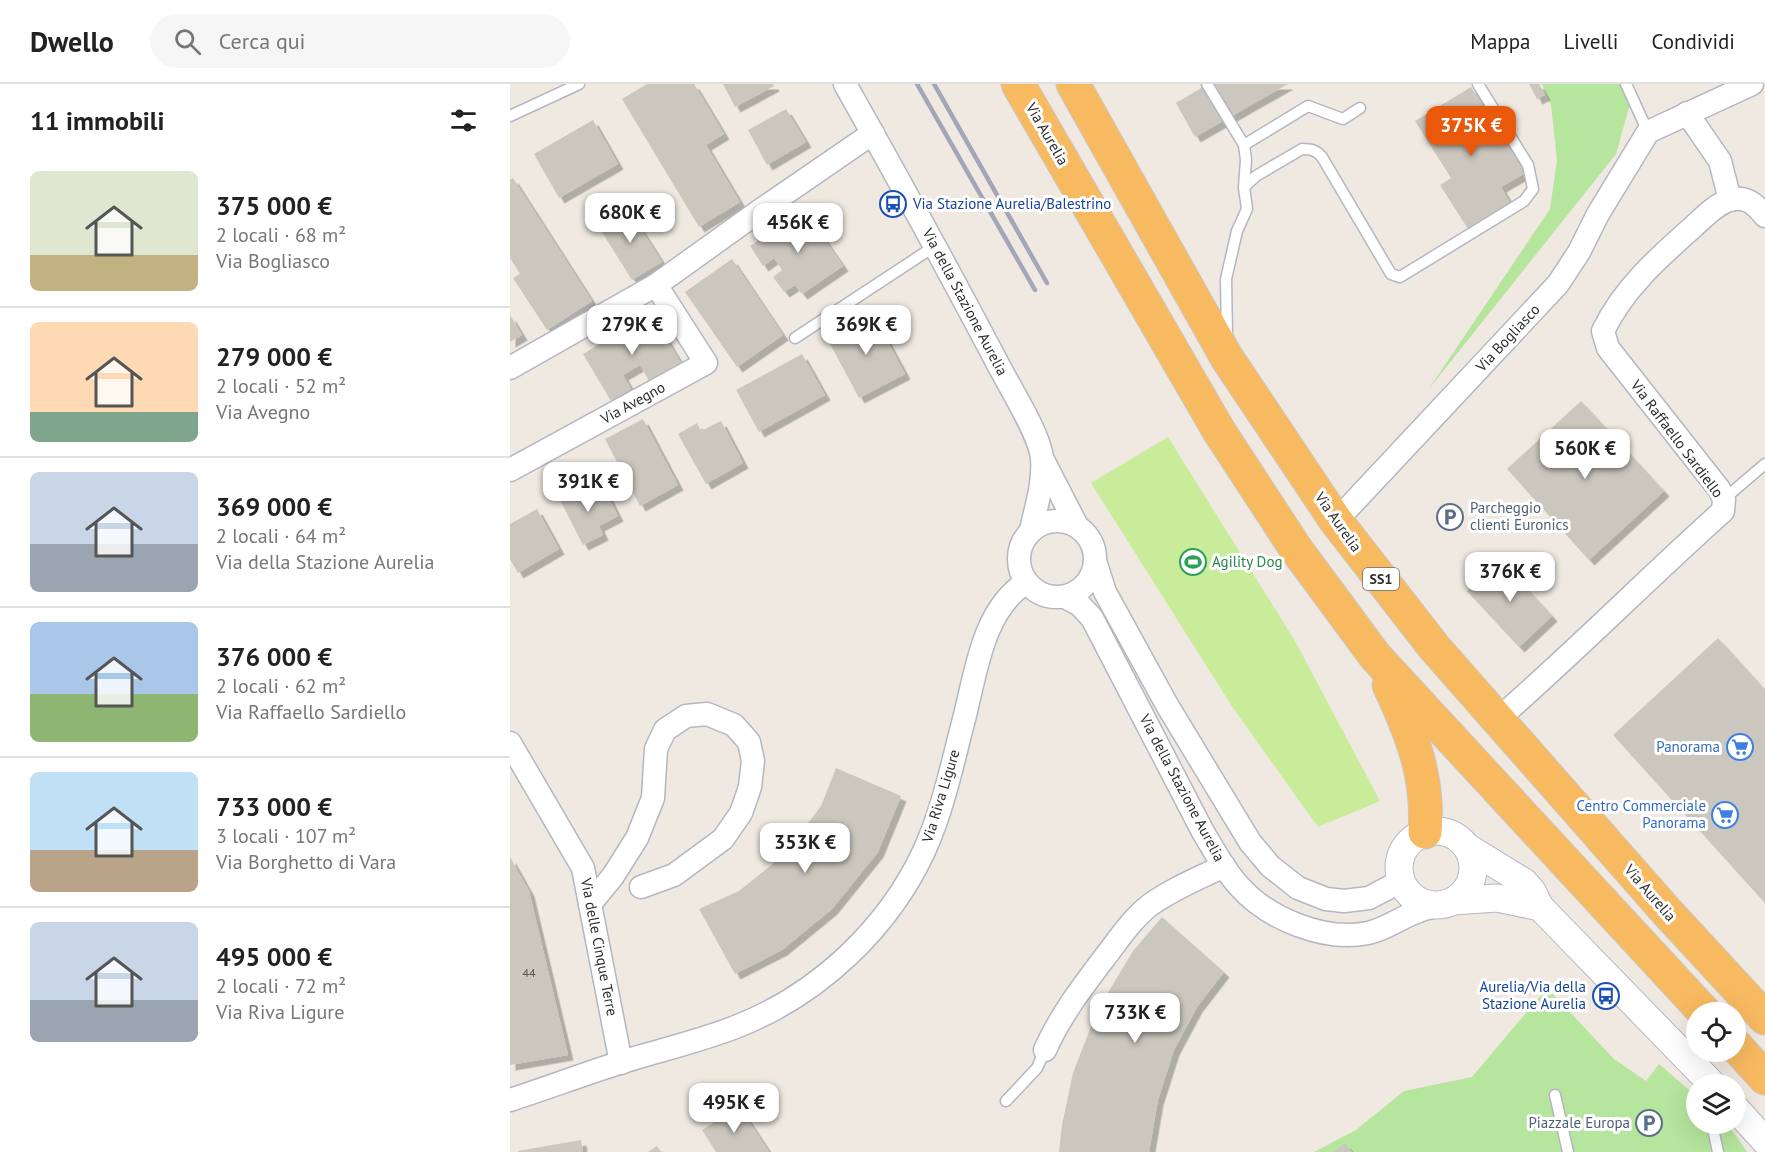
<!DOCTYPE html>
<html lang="it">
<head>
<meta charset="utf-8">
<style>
  body { margin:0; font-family:"PT Sans",sans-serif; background:#f6f6f6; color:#222; height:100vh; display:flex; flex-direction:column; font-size:22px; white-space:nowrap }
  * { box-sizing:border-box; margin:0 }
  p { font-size:20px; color:#767676 }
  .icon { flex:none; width:33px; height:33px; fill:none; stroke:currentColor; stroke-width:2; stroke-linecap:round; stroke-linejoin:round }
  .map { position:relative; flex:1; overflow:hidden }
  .drawer { display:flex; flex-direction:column; background:#fff; width:510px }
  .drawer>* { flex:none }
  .tools { position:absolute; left:1176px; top:918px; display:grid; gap:12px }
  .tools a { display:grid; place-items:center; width:60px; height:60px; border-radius:50%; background:#fff; box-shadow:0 6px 24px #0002; font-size:30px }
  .price { position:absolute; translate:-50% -51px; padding:0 14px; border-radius:12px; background:#fff; color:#222; font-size:20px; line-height:39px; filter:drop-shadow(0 2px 3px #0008) }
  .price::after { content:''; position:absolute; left:50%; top:36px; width:18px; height:14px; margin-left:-9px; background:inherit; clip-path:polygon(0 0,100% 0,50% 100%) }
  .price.selected { background:#ea580c; color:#fff }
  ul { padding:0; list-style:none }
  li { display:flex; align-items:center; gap:18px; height:150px; padding:0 30px }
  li+li { border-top:2px solid #e0e0e0 }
  li span { display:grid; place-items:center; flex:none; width:168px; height:120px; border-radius:9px; color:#555 }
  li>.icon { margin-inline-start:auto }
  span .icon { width:72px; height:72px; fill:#fffc; stroke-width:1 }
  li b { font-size:26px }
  h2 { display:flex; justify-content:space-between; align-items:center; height:72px; padding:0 30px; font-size:26px }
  header { display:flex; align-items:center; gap:36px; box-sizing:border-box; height:84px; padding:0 30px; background:#fff; border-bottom:2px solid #e0e0e0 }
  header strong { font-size:28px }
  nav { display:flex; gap:33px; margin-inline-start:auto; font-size:21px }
  .search { width:420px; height:54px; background:#f6f6f6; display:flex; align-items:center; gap:15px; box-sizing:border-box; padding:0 21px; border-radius:33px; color:#767676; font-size:22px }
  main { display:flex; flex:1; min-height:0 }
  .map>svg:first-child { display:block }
  .green { fill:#b6e59e }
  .pitch { fill:#c9ec9a }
  .building { fill:#cbc7bf; filter:url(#shadow) }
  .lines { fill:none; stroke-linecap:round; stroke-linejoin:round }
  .service-casing { stroke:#b4b7c1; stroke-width:13 }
  .minor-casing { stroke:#b4b7c1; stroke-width:25 }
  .tertiary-casing { stroke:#b4b7c1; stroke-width:29 }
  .trunk-casing { stroke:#c9c9c9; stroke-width:35 }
  .service { stroke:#fff; stroke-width:10 }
  .minor { stroke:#fff; stroke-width:22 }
  .tertiary { stroke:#fff; stroke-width:27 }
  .trunk { stroke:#f8ba60; stroke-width:33 }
  .rail { stroke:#a3a6b8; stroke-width:4.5 }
  .labels { text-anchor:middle; stroke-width:6; stroke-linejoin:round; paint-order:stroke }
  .number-label { font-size:12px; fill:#555452 }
  .shield { fill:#fff; stroke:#6d6d6d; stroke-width:1.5 }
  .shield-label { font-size:14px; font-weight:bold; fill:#2e2e2e }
  .street-label { font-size:15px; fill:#2e2e2e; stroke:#fff }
  .transit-label { font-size:15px; fill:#164399; stroke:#fff; text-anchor:start }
  .service-label { font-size:15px; fill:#4e5e75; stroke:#fff; text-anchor:start }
  .leisure-label { font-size:15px; fill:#27864d; stroke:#fff; text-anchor:start }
  .shop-label { font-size:15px; fill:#366cbe; stroke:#fff; text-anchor:end }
</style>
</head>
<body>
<header>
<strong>Dwello</strong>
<div class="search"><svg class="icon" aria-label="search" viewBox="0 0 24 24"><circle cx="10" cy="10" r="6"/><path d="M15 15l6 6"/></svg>Cerca qui</div>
<nav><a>Mappa</a><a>Livelli</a><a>Condividi</a></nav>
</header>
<main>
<section class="drawer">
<h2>11 immobili<svg class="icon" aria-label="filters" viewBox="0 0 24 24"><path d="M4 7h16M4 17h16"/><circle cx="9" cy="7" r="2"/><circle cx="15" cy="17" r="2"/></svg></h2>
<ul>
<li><span style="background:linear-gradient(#dfe7d0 70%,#c2b280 0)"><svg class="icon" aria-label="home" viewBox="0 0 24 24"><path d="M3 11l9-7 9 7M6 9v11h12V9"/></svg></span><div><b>375 000 €</b><p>2 locali · 68 m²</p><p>Via Bogliasco</p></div></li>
<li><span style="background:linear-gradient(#ffd9b3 75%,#7fa58c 0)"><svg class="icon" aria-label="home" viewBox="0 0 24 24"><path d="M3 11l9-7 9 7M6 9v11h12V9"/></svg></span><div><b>279 000 €</b><p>2 locali · 52 m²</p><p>Via Avegno</p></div></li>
<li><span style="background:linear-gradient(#c9d6e8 60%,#9aa5b1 0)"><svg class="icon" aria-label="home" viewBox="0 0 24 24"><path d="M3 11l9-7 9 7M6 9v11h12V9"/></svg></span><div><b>369 000 €</b><p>2 locali · 64 m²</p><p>Via della Stazione Aurelia</p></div></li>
<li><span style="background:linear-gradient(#a9c7e8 60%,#8fb573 0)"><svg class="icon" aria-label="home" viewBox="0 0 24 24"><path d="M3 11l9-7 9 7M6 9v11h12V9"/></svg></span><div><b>376 000 €</b><p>2 locali · 62 m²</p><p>Via Raffaello Sardiello</p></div></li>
<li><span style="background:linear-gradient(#bfe0f5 65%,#b9a48a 0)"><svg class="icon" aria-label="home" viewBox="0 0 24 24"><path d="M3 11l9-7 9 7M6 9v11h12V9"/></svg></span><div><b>733 000 €</b><p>3 locali · 107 m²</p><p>Via Borghetto di Vara</p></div></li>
<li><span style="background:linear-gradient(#c9d6e8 65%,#9aa5b1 0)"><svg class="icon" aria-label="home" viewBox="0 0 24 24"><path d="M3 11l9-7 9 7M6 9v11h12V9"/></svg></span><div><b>495 000 €</b><p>2 locali · 72 m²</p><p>Via Riva Ligure</p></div></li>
</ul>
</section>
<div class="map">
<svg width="1255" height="1068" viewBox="0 0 1255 1068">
  <defs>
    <filter id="shadow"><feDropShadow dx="5.5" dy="5.5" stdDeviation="0" flood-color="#0004"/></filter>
  </defs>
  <rect width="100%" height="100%" fill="#efe9e1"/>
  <g class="green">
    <path d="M1032,0H1113L1122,13L1106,70L918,306L1040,125L1047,76L1041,21Z"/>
    <path d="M1037,904L1104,975L1136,997L1149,980L1186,1012V1040H1218L1237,1068H804L846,1046L894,1007L962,993Z"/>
  </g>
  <path class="pitch" d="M658,353L785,557L870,717L808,743L723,624L581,399Z"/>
  <g class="building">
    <path d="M137,0H184L214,50L196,61L230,118L189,143L112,15Z"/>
    <path d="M213,0H263L264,2L225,23Z"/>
    <path d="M698,0H778L685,53L666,19Z"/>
    <path d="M1019,0H1029L1035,11L1027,15Z"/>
    <path d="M961,3L1015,89L991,103L1000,119L958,145L930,101L941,94L905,37Z"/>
    <path d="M276,25L296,58L257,81L238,46Z"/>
    <path d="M83,36L108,80L49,114L24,70Z"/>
    <path d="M3,94L82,217L37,246L3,194L10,190L0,174V96Z"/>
    <path d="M117,123L152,178L122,196L88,142Z"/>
    <path d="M294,125L333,182L292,210L285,201L274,208L263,193L272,186L264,174L253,182L240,162Z"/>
    <path d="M222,175L273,251L227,283L175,208Z"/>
    <path d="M141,229L172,281L140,299L130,281L113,291L121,305L101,317L73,270Z"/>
    <path d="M363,230L395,290L349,314L317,254Z"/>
    <path d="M0,231L12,251L0,258Z"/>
    <path d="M292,270L315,311L249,348L226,306Z"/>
    <path d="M1071,317L1154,407L1079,476L997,385Z"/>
    <path d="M133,335L168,401L130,422L95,355Z"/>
    <path d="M211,337L233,379L196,400L168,350L187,339L191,347Z"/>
    <path d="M69,401L76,416L95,406L108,432L89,442L93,451L73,461L48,412Z"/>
    <path d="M27,425L49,465L8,489L0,475V440Z"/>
    <path d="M991,476L1042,532L1009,563L957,507Z"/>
    <path d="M1208,554L1255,606V819L1103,651Z"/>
    <path d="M326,684L391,712L368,768L322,825L272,866L225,890L189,825L229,807L275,770L311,722Z"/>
    <path d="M0,773L19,807L58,971L0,981Z"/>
    <path d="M652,833L714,888L687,923L664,966L648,1016L639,1068H549L552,1041L563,989L587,927L623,867Z"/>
    <path d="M229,1022L259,1068H206L192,1046Z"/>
    <path d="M71,1056L73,1068H8V1067Z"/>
    <path d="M835,1059L842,1068H823Z"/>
    <path d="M147,1062L151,1068H138Z"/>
  </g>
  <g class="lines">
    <defs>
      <g id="service">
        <path d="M697,0L734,61L736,76L734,103L737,125L727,147L716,195L717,252"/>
        <path d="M1116,0L1138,48"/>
        <path d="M0,32L69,0"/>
        <path d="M734,61L798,22L833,35L850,24"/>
        <path d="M734,103L746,92L792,65C801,65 806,66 812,73L881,190L890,193L1014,117L1023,105L1018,81L968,0"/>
        <path d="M285,254L425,162"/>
        <path d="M1214,415L1255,380"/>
        <path d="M1045,1011L1058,1068"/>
        <path d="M496,1017L527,984L535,966"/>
        <path d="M1202,1040L1208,1068"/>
      </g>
      <g id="minor">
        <path d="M335,0C388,94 440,189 490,284C501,305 531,353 532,375C534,399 526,423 521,446"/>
        <path d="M1177,29L1210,77L1220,116"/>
        <path d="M0,284L146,201L248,128L363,49"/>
        <path d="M532,374L567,442"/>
        <path d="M0,386L196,279L146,201"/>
        <circle cx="547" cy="475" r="38"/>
        <path d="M826,437L1048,200L1069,168L1088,130L1138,48L1242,0"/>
        <path d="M585,477L595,508L657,621L740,758L760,782L788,804L816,815L834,817L859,814L891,797"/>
        <path d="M555,513L570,521L582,534L693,748C704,766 714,786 729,802C758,835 815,858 858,849C877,845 891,833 909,827C916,824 924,823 931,821"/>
        <path d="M988,635C1065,568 1137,495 1213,427L1214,415L1209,405L1098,264L1093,247C1113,205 1149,173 1183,143C1194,133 1206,120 1220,116C1236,111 1246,121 1255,132"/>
        <path d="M0,659L73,784L111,979"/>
        <path d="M80,820L103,792L127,754L143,714L146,665L155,646L176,632L197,630L224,641L239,658L243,677L240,703L231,729L213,755L164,791L131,803"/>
        <path d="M535,966C550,932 573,902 595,873C609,855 622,835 640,821C662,805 689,794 714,782"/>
        <path d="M0,1016C37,1004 74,990 112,978C150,966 191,957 228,942C309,910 379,844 415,765C433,725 442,681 453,639C466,591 471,528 516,498"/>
      </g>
      <g id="tertiary">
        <circle cx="926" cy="784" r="37"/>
        <path d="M957,763L1014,798L1022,807L1030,823L1202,1000"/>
        <path d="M943,817L987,814L1030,823"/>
        <path d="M1226,1025L1255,1057"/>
      </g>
      <g id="trunk">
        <path d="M508,0L709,347L786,465L865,572L1194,928"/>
        <path d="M563,0L717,274L826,437L924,563L1157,828L1255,934"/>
        <path d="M879,601C902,650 919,693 915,748"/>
        <path d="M1226,962L1255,994"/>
      </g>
    </defs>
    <use href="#service" class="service-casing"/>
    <use href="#minor" class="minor-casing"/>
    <use href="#tertiary" class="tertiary-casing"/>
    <use href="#trunk" class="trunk-casing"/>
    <use href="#service" class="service"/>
    <use href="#minor" class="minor"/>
    <use href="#tertiary" class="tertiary"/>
    <use href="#trunk" class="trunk"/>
    <g class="rail">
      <path d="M407,0L525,206"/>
      <path d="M424,0L537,199"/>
    </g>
  </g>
  <defs>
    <symbol id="bus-ring" viewBox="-11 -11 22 22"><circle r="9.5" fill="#fff" stroke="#1a4fb4" stroke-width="1.5"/><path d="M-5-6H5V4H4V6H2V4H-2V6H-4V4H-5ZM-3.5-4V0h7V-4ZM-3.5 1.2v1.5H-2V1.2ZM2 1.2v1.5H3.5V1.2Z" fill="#1a4fb4"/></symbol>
    <symbol id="parking-ring" viewBox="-11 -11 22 22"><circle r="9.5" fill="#fff" stroke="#5c6f8a" stroke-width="1.5"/><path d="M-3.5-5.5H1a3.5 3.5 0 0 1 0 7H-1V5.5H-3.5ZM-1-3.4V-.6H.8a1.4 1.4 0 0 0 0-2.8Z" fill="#5c6f8a"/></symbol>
    <symbol id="stadium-ring" viewBox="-11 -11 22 22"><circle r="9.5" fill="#fff" stroke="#2e9e5b" stroke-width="1.5"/><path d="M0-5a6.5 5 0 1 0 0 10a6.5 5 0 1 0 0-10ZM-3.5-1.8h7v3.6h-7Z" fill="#2e9e5b"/></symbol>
    <symbol id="supermarket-ring" viewBox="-11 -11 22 22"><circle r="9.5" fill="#fff" stroke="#3f7fe0" stroke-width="1.5"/><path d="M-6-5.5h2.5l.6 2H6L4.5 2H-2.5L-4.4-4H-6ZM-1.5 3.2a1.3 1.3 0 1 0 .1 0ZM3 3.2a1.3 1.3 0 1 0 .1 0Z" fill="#3f7fe0"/></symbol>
  </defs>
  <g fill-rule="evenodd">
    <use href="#bus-ring" x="368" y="105" width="30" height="30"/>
    <use href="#parking-ring" x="925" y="418" width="30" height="30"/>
    <use href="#stadium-ring" x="668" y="463" width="30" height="30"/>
    <use href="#supermarket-ring" x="1215" y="648" width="30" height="30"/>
    <use href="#supermarket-ring" x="1200" y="716" width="30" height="30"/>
    <use href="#bus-ring" x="1081" y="897" width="30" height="30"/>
    <use href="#parking-ring" x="1124" y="1024" width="30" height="30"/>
  </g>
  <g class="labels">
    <g class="number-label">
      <text x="19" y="893">44</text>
    </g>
    <rect class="shield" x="853" y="484" width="36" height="22" rx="4.5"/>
    <g class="shield-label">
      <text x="871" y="500">SS1</text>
    </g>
    <g class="street-label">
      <text transform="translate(537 50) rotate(60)" y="5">Via Aurelia</text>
      <text transform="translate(455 218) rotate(62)" y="5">Via della Stazione Aurelia</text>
      <text transform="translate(998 254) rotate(-47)" y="5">Via Bogliasco</text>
      <text transform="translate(123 319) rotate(-29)" y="5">Via Avegno</text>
      <text transform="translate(1167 355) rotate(53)" y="5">Via Raffaello Sardiello</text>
      <text transform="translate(828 438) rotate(55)" y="5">Via Aurelia</text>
      <text transform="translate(672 704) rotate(62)" y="5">Via della Stazione Aurelia</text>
      <text transform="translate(431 712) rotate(-73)" y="5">Via Riva Ligure</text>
      <text transform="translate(1140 809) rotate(49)" y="5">Via Aurelia</text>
      <text transform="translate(89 863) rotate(79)" y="5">Via delle Cinque Terre</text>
    </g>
    <g class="transit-label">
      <text x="403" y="125">Via Stazione Aurelia/Balestrino</text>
      <text x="1076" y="908" text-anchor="end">Aurelia/Via della<tspan x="1076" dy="17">Stazione Aurelia</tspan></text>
    </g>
    <g class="service-label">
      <text x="960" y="429">Parcheggio<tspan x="960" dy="17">clienti Euronics</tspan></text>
      <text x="1120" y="1044" text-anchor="end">Piazzale Europa</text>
    </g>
    <g class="leisure-label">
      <text x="702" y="483">Agility Dog</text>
    </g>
    <g class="shop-label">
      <text x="1210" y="668">Panorama</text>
      <text x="1196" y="727">Centro Commerciale<tspan x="1196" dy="17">Panorama</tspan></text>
    </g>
  </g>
</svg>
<div class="tools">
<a><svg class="icon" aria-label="locate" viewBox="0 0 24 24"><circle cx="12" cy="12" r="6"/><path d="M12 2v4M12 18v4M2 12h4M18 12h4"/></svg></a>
<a><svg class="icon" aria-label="layers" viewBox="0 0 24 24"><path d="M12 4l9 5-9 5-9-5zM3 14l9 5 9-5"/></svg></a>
</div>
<b class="price selected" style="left:961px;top:73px">375K €</b>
<b class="price" style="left:120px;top:160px">680K €</b>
<b class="price" style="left:288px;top:170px">456K €</b>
<b class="price" style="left:122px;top:272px">279K €</b>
<b class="price" style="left:356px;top:272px">369K €</b>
<b class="price" style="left:1075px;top:396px">560K €</b>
<b class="price" style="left:78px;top:429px">391K €</b>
<b class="price" style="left:1000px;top:519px">376K €</b>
<b class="price" style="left:295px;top:790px">353K €</b>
<b class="price" style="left:625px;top:960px">733K €</b>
<b class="price" style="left:224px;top:1050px">495K €</b>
</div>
</main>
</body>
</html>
